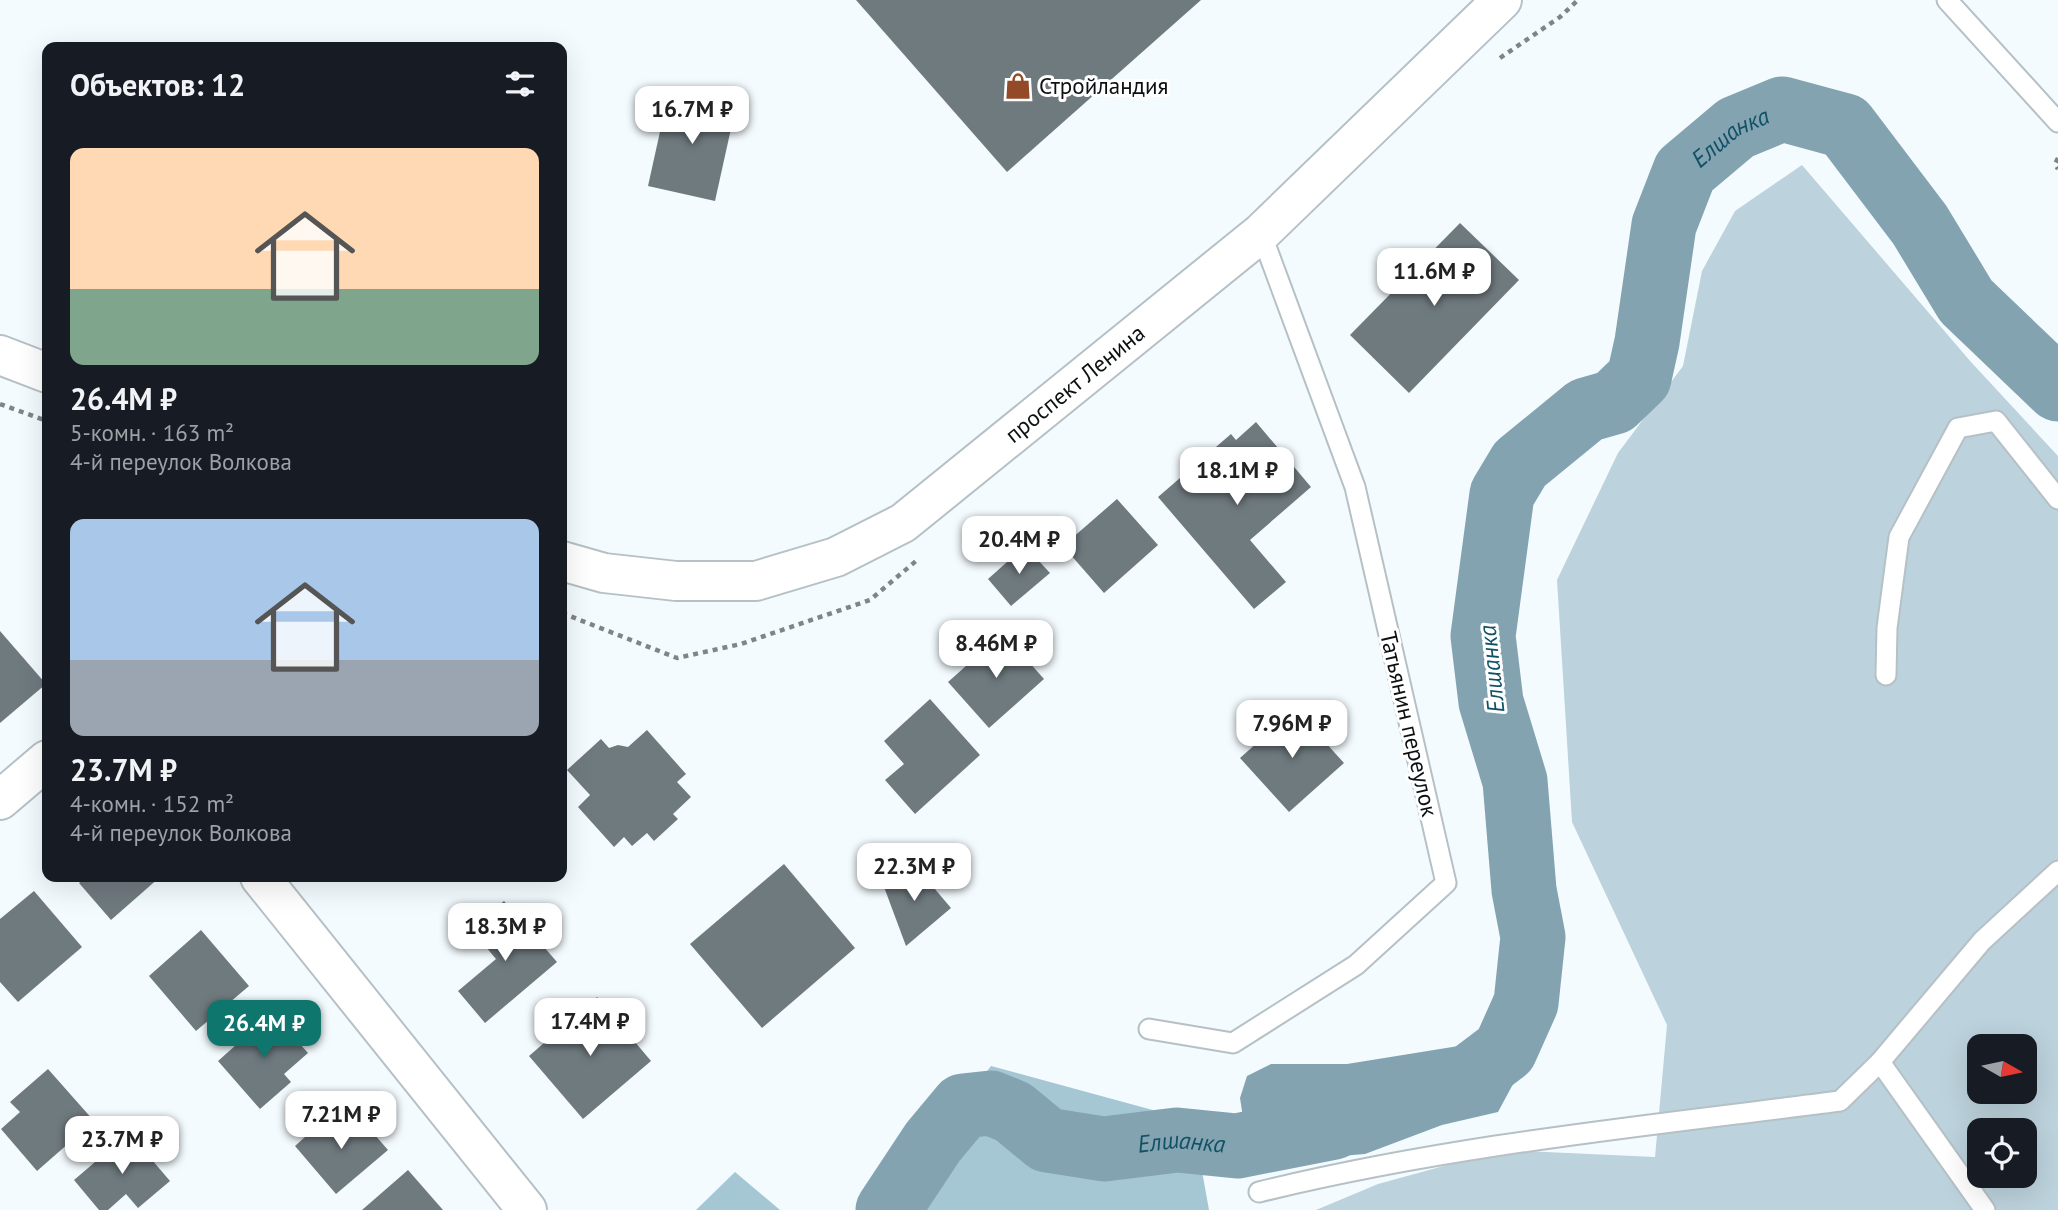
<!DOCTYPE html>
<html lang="ru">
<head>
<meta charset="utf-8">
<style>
  body { margin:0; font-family:"PT Sans",sans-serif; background:#20242c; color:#f1f3f6; height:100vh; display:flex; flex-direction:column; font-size:26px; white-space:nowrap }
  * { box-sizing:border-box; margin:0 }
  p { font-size:23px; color:#9ea1a6 }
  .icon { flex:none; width:38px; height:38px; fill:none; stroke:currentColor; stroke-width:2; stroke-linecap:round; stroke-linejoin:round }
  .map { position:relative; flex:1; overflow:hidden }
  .side { position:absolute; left:42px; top:42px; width:525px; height:840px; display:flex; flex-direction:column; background:#171b24; border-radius:14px; box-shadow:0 7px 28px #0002 }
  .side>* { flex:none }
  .needle { width:46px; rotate:99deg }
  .fabs { position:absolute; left:1967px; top:1034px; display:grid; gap:14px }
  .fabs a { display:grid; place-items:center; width:70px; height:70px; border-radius:14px; background:#171b24; box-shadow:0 7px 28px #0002; font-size:35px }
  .price { position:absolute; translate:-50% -60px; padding:0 16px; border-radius:14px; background:#fff; color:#222; font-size:23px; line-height:46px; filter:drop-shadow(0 2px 4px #0008) }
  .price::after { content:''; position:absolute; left:50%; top:42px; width:21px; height:16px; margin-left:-10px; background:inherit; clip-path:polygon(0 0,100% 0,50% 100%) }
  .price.selected { background:#0f766e; color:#fff }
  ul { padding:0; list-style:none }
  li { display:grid; align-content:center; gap:14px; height:371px; padding:0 28px }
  li span { display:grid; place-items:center; height:217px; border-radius:14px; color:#555 }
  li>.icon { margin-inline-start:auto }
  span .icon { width:126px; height:126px; fill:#fffc; stroke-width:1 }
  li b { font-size:30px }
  h2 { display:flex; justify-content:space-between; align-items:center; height:84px; padding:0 28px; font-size:30px }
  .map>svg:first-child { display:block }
  .green { fill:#bcd2dc; fill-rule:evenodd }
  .forest { fill:#a5c6d3 }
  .water { fill:#84a3b1 }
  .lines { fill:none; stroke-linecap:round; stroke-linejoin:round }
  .river { stroke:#84a3b1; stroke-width:65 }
  .building { fill:#6f7a7f }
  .service-casing { stroke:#b5c1c6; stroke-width:23 }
  .minor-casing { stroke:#b5c1c6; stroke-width:42 }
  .tertiary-casing { stroke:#b5c1c6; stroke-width:42 }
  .path { stroke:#7f8486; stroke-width:4.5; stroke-dasharray:5 5; stroke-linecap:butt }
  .service { stroke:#fff; stroke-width:19 }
  .minor { stroke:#fff; stroke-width:38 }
  .tertiary { stroke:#fff; stroke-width:38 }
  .labels { text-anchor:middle; stroke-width:6; stroke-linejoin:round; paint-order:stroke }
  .poi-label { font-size:23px; fill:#0c1011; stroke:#fff; text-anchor:start }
  .street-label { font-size:23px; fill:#0c1011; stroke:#fff }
  .water-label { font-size:24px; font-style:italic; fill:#115166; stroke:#fff }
</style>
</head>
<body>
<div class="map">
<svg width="2058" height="1210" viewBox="0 0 2058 1210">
  <rect width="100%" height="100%" fill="#f4fbfe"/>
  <path class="green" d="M1802,165L1971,362L2058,456V1210H1316L1378,1184L1502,1150L1655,1157L1667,1025L1572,822L1557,580L1618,453L1683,366L1702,271L1735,211ZM1979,1046H2025V1092H1979ZM1979,1130H2025V1176H1979Z"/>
  <g class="forest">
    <path d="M991,1066L1193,1121L1209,1210H881Z"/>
    <path d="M735,1172L780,1210H696Z"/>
  </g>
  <path class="water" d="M1520,1020L1533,1047L1498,1112L1442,1125L1365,1154L1317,1158L1284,1169H1251L1240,1098L1247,1076L1271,1064H1347L1471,1044L1486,1031Z"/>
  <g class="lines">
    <g class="river">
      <path id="s1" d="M1460,1084L1505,1050L1526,1003L1533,937L1524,890L1515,781L1491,702L1483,636L1502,494L1520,464L1586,410L1614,402L1639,378L1647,342L1664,225L1685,171L1736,128L1782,109L1845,126L1920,225L1966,301L2058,389"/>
      <path id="s2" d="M888,1210L933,1142L963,1106L991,1103L1013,1112L1047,1140L1104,1149L1177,1140L1237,1146L1334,1127"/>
    </g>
  </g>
  <g class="building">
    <path d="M856,0H1201L1007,172Z"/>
    <path d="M669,91L736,106L715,201L648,186Z"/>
    <path d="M1460,223L1519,280L1409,393L1350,335Z"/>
    <path d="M1256,422L1311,487L1250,540L1286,582L1254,609L1158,497L1231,434L1236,440Z"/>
    <path d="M1117,499L1158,545L1104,593L1063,546Z"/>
    <path d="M1025,546L1050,573L1011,606L988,579Z"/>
    <path d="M0,631L46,684L0,723Z"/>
    <path d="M1003,633L1044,679L989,728L948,682Z"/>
    <path d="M930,699L980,755L915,814L885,780L904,764L884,741Z"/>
    <path d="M1295,709L1344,763L1289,812L1240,758Z"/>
    <path d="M647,730L686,774L677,782L691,797L673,814L678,819L654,841L647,833L632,846L624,837L614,847L578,807L590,795L567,770L601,739L609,748L618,745L628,747Z"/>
    <path d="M912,862L951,908L906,946L884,887Z"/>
    <path d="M784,864L855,948L762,1028L690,944Z"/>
    <path d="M87,877H160L111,920L79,883Z"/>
    <path d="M34,891L82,947L18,1002L0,982V919Z"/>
    <path d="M504,901L557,962L485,1023L458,991L496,959L471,929Z"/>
    <path d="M201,930L249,986L196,1031L149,976Z"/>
    <path d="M597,997L651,1061L583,1119L529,1056Z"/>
    <path d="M272,1013L308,1053L284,1074L291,1082L260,1109L218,1061Z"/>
    <path d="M48,1069L94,1121L37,1171L1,1129L20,1112L10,1102Z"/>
    <path d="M354,1111L388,1150L336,1194L295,1146L324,1120L333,1130Z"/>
    <path d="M129,1133L170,1181L138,1208L126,1194L108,1210H99L74,1180Z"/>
    <path d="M408,1170L443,1210H362Z"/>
  </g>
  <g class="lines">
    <defs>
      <g id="service">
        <path d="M1947,0L2058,122"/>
        <path d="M1886,675L1887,628L1899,537L1958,428L1996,421L2058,499"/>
        <path d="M1149,1029L1233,1043L1356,965L1446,883L1355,487L1261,233"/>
        <path d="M1259,1192C1450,1145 1646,1126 1840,1101L1880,1062"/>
        <path d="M1985,1210L1880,1062L1982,941L2058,871"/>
      </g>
      <g id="minor">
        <path d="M0,800L47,760"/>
        <path d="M260,877L527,1210"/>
      </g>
      <g id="tertiary">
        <path d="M0,355L47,373"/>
        <path id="s3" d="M562,561L604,573L676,581H756L836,557L903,523L1261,233L1502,0"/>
      </g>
    </defs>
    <use href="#service" class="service-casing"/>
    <use href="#minor" class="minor-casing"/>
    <use href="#tertiary" class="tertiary-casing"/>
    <g class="path">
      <path d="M1500,58L1560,17L1578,0"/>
      <path d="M2058,158L2055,164L2058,169"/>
      <path d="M0,404L47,421"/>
      <path d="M562,613L677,658L741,644L870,600L916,561"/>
    </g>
    <use href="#service" class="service"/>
    <use href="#minor" class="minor"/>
    <use href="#tertiary" class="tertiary"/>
  </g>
  <defs>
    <symbol id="shop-bare" viewBox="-9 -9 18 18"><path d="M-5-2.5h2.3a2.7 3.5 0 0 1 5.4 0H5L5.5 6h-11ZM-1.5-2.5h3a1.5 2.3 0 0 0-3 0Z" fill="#924a27" stroke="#fff" stroke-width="2.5" paint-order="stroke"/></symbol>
  </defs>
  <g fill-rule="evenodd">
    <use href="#shop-bare" x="999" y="67" width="38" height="38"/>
  </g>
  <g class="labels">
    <g class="poi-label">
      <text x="1039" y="94">Стройландия</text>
    </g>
    <g class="street-label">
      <text dy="8" stroke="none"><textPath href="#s3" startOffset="576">проспект Ленина</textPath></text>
      <text transform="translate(1409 724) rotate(77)" y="8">Татьянин переулок</text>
    </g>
    <g class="water-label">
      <text dy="8" stroke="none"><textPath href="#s1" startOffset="1078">Елшанка</textPath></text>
      <text transform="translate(1492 669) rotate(-96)" y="8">Елшанка</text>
      <text dy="8" stroke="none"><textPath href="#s2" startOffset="360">Елшанка</textPath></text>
    </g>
  </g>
</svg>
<div class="fabs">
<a><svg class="needle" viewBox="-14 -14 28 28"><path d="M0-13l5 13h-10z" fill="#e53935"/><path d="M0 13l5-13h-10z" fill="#9ea1a6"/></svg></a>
<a><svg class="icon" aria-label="locate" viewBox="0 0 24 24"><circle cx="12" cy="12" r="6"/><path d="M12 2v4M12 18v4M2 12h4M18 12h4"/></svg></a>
</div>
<b class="price" style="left:692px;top:146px">16.7M ₽</b>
<b class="price" style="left:1434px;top:308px">11.6M ₽</b>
<b class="price" style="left:1237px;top:507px">18.1M ₽</b>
<b class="price" style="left:1019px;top:576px">20.4M ₽</b>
<b class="price" style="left:996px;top:680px">8.46M ₽</b>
<b class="price" style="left:1292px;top:760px">7.96M ₽</b>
<b class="price" style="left:914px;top:903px">22.3M ₽</b>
<b class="price" style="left:505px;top:963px">18.3M ₽</b>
<b class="price" style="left:590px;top:1058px">17.4M ₽</b>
<b class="price selected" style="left:264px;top:1060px">26.4M ₽</b>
<b class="price" style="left:341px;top:1151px">7.21M ₽</b>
<b class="price" style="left:122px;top:1176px">23.7M ₽</b>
<section class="side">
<h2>Объектов: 12<svg class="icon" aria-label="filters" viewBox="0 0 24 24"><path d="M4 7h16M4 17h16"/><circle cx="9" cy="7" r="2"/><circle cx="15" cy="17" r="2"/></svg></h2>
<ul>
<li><span style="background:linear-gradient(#ffd9b3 65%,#7fa58c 0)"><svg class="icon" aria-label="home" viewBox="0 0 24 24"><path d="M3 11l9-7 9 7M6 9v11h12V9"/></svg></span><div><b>26.4M ₽</b><p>5-комн. · 163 m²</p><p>4-й переулок Волкова</p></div></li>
<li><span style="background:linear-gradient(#a9c7e8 65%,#9aa5b1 0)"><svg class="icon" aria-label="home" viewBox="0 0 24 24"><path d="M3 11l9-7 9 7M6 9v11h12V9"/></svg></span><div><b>23.7M ₽</b><p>4-комн. · 152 m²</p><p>4-й переулок Волкова</p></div></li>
</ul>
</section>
</div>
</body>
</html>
